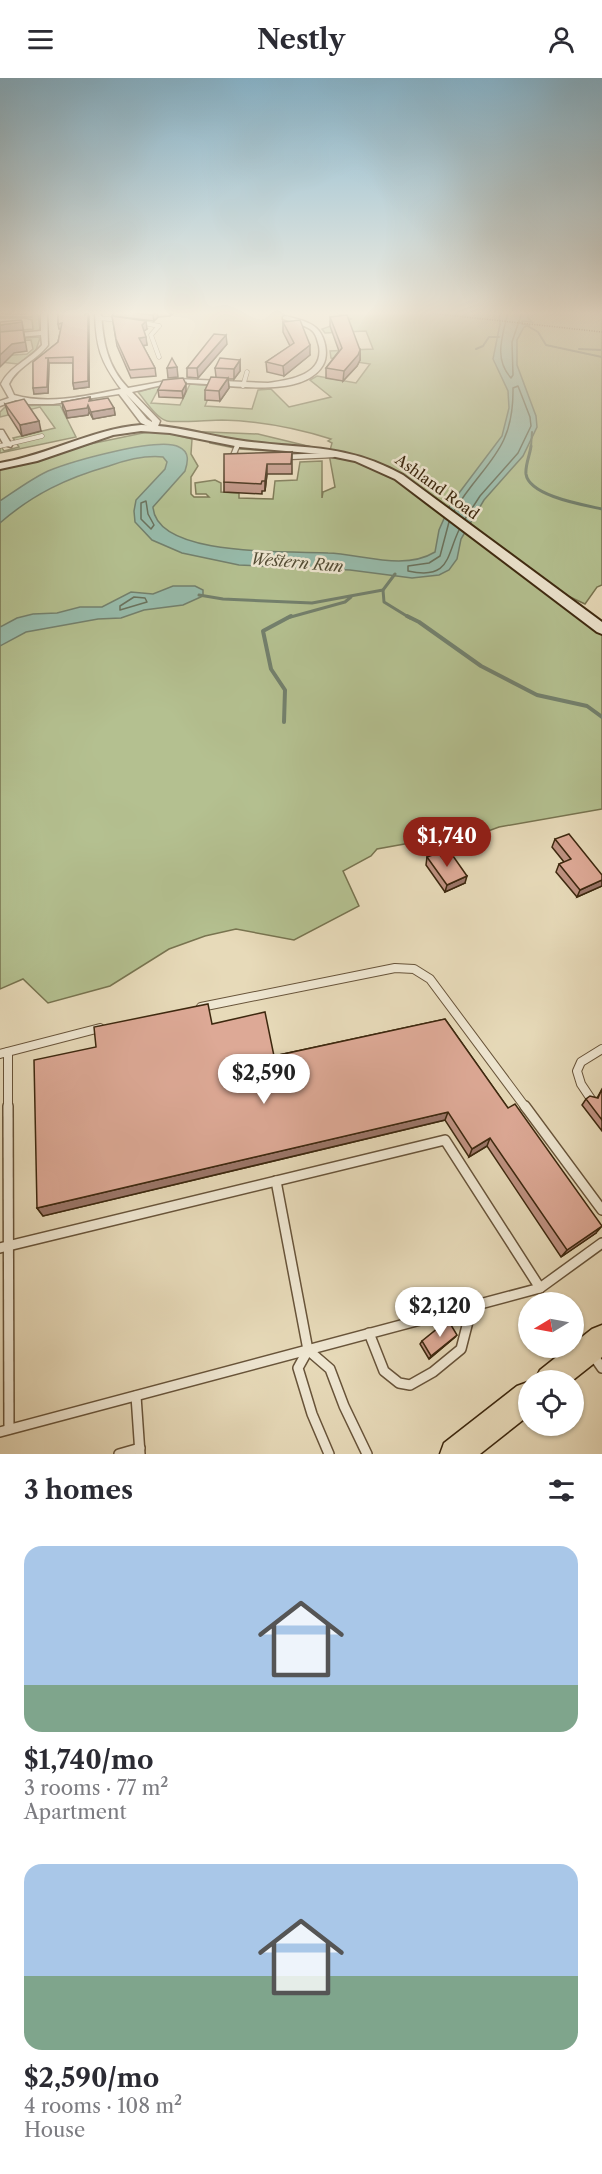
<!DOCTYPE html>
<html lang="en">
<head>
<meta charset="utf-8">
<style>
  body { margin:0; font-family:"Libre Caslon Text",serif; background:#f7f7f7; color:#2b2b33; height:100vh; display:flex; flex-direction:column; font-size:22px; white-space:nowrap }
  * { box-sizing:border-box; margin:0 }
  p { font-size:20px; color:#7c7c81 }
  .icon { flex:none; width:33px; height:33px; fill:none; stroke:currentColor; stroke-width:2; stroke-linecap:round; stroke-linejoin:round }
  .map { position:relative; height:1376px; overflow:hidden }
  .drawer { display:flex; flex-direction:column; background:#fff; flex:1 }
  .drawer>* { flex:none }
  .needle { width:39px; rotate:260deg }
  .buttons { position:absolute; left:518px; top:1214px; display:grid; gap:12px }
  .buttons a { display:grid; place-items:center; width:66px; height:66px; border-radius:50%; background:#fff; box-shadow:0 2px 4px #0004; font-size:30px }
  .price { position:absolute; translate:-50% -51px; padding:0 14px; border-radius:21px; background:#fff; color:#222; font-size:20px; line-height:39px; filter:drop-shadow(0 2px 3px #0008) }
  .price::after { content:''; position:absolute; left:50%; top:36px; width:18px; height:14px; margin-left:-9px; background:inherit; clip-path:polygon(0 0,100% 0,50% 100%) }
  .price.selected { background:#8f2418; color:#fff }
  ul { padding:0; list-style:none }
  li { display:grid; align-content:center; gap:12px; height:318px; padding:0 24px }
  li span { display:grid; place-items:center; height:186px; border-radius:18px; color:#555 }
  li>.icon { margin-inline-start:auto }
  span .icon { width:108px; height:108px; fill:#fffc; stroke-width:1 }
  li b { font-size:26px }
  h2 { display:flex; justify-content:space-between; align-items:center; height:72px; padding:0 24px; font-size:26px }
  header { display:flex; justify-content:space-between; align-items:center; height:78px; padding:0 24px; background:#fff; font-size:27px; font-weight:700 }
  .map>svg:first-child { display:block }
  .green { fill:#b4c090; stroke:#787450; stroke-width:1.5 }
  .water { fill:#97bbab; stroke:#73806d; stroke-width:1.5 }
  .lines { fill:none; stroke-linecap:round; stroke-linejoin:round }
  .shore { stroke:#6a725d; stroke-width:1.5 }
  .stream-far2 { stroke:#73806d; stroke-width:2 }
  .stream-far1 { stroke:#73806d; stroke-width:3 }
  .stream { stroke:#73806d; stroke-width:4 }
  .lane-far3-casing { stroke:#68543a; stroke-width:5 }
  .lane-far2-casing { stroke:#68543a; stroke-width:7 }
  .lane-far1-casing { stroke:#68543a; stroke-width:10 }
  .lane-casing { stroke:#68543a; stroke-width:12 }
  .street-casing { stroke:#68543a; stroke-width:3 }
  .secondary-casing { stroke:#3d280f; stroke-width:4 }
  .primary-casing { stroke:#3d280f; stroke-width:3 }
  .path { stroke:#3d280f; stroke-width:1.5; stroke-dasharray:1 1.5; stroke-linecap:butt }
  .lane-far3 { stroke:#efe7d2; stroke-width:4 }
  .lane-far2 { stroke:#efe7d2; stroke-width:4.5 }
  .lane-far1 { stroke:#efe7d2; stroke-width:8 }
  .lane { stroke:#efe7d2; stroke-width:9 }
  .street { fill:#efe7d2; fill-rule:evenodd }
  .secondary { fill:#efe7d2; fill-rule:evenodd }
  .primary { fill:#e7dab9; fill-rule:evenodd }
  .wall { fill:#be9181; stroke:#3d280f; stroke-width:1.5 }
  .shaded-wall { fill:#9b7669; stroke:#3d280f; stroke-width:1.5 }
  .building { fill:#dda996; stroke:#3d280f; stroke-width:1.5 }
  .labels { text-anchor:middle; stroke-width:5; stroke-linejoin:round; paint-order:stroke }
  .far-street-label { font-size:15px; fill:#3d280f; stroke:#efe7d2 }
  .far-water-label { font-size:16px; font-style:italic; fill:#544d36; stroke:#efe7d2 }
</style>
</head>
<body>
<header><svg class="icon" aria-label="menu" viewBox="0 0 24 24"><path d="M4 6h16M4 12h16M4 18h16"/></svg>Nestly<svg class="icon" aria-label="person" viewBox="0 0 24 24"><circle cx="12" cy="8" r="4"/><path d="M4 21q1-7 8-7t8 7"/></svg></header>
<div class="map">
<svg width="602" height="1376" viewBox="0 0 602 1376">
  <rect width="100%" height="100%" fill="#e7dab9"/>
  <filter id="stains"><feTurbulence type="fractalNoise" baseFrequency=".00333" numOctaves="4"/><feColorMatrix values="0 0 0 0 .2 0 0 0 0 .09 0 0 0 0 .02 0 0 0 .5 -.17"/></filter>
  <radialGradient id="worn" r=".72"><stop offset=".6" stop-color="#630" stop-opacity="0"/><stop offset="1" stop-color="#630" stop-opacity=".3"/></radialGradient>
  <g class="green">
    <path d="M32,234H38L40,252L2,262L37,259L40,260L36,272L18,286L0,284V278L27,276L33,271L31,262L0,264V254L33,251L32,242L25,240H0V238L32,239Z"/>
    <path d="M334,234H602V507L597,509L585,526L570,519L562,526L602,556V731L499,749L480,756L471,754L377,771L371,778L343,793L359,828L294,862L236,851L205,858L169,871L110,908L48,925L23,901L0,911V389L90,366L143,355L160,353L192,361L191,376L198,388L191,399V416L194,419H209L206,416H196L195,405L215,402L221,405V414L239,415V420L273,421L275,403L297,402L300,384L322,383V420L323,414L335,409L329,376L332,365L328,363L331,361C296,350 259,343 222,342C210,342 175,345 167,343C156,340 145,322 138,314L160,308L151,325L180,327L190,306L213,308L205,328L252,331L258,312L271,311L289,329L331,319L310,302L317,298L356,305L370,286L331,280L330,273L373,271L366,253L325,255L322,251L351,241Z"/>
    <path d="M60,327L76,359L0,375V367L4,373L19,369L13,360L55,350L40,329L0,339V334L6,328Z"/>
    <path d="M184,353L258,356L324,372L320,376L239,371L210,365L213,360Z"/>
  </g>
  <g class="water">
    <path d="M503,234H528V240L532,244L522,243V246L530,247L524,249L517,262V287L536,338L537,349L523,378L484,422L461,461L457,481L449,492L439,497L412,500L350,492L239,487L182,475L152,462L135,444L134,433L136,422L165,391L167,384L163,379C145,377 126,382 109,388C67,400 33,416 0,445V423C15,413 31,401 48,393C70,384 159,358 179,369C190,374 188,384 185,393L153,429C156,480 292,473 328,475C361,476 404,493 435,474L439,452L450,427L502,358L509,330L508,313L493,281L500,246L499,239Z"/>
    <path d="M173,508H195L203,512V518L183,527L144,532L121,540L98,541L26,554L0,568V549L17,540L33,536L57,535L80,529H102L131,514L153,516Z"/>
  </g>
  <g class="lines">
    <g class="shore">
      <path d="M508,234C503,257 493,280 511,300L513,297L512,264L522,234"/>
      <path d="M146,423L148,436L154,447L151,451L141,441V425Z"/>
      <path d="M454,433C484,384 514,374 513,310L518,308L530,339L531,348L518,375L480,418L465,441"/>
      <path d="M449,444L440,478L429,485L408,488V493C450,502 446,479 459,452"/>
      <path d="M134,519L145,520L147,524L120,532V528Z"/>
    </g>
    <g class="stream-far2">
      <path d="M526,247L538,254L546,267L602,279"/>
      <path d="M476,271L483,268L489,259H499"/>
      <path d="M579,271L602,272"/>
      <path d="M531,369L532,354"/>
    </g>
    <g class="stream-far1">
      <path d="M531,368C530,377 525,387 526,396C529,418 584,427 602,431"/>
      <path d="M383,512L384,524L410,540"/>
      <path d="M199,517L223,521L312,525L383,512L395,496"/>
      <path d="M287,540L345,524L351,519"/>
    </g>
    <g class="stream">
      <path d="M407,538L419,544L481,588L537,617L587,628L602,639"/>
      <path d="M284,644L285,612L271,591L263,553L291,538"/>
    </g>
    <defs>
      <g id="lane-far3">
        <path d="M98,240L120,242"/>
        <path d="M139,244L159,248"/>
        <path d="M159,248L151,257L159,279"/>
        <path d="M243,308L247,294"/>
        <path d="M0,368L42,358"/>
        <path d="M237,369L238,366"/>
      </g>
      <g id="lane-far2">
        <path d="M237,378H233L237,368"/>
        <path d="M286,379L333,377"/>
      </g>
      <g id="lane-far1">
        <path d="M201,929L395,890L414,891L430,901L526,1030"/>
        <path d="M8,974V1030"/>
        <path d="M0,976L100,950"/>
        <path d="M591,1021L581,1006L577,993L581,984L602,971"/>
      </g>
      <g id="lane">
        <path d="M8,1028L9,1351"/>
        <path d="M525,1028L602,1132"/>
        <path d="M276,1103L308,1272L330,1291L344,1328L367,1376"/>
        <path d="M0,1170L445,1062L540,1210L602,1165"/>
        <path d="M369,1255L384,1293L399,1305L410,1307L433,1294L461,1271L472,1228"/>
        <path d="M308,1272L298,1290L312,1336L329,1376"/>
        <path d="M593,1277L602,1290"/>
        <path d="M136,1318L140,1376"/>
        <path d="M0,1354L540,1210"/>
        <path d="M119,1376L140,1370"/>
      </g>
      <g id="street">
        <path d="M41,234H47L48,267C37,282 17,289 9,306L14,317C48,327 86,318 121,311C100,283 96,269 95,234H101C103,264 107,288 128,310L177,301L268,305C290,302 324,297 319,268C317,261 316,255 310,251C302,246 292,244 283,241V239L285,238C297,241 315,244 321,256C326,265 328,278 323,287C301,325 213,303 177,305C162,306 147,311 132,314L160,343L157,351H154L141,345L119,316L53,326H28L16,322L0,328V323L9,320L1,306C10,288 29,282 42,267L41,257L9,260L6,258L9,256L41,253ZM126,316L152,343V344L147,341Z"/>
        <path d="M0,352H3L12,367L11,369L4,367L0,360Z"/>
      </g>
      <path id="secondary" d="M141,347C174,347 205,357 237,362C301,372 343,364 403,397L602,544V556L597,554L395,401L355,383L321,376L240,369L170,355L141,353L113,357L37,383L0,391V385C49,377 92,351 141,347Z"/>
      <g id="primary">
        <path d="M602,1247V1279L573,1302H535L540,1292L569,1269H573V1266L592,1251Z"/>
        <path d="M528,1304V1338L480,1376H440L444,1365L517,1308Z"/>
      </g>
    </defs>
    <use href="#lane-far3" class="lane-far3-casing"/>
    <use href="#lane-far2" class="lane-far2-casing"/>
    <use href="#lane-far1" class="lane-far1-casing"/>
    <use href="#lane" class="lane-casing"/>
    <use href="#street" class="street-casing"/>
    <use href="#secondary" class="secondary-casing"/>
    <use href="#primary" class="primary-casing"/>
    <path class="path" d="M420,234L602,254"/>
    <use href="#lane-far3" class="lane-far3"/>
    <use href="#lane-far2" class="lane-far2"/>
    <use href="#lane-far1" class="lane-far1"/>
    <use href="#lane" class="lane"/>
    <use href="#street" class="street"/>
    <use href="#secondary" class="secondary"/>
    <use href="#primary" class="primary"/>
  </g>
  <g class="wall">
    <rect x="0" y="234" width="26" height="2"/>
    <path d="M113,234H175L170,238L158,239L154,243L113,238Z"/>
    <path d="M86,235L89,238V309L74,311L73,305V285H49L48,315L34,316L33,284L58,264L61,251H59L58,246Z"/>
    <path d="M112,238L147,251L144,253L147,267L143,268L155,290L156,298L131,300L117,268Z"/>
    <path d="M330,239L360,272V282L357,288L343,303L326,300V290L339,273L330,248Z"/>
    <path d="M283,244L310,277L284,298L267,294L266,284L290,268L283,254Z"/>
    <path d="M227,266L198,300L187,299V290Z"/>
    <path d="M240,282V293L234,301H228L229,310L220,323L205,322V312L216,299L215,290Z"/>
    <path d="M158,312L186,313L183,320L159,319Z"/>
    <path d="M90,319L91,322L114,330L115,337L93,341L89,334L88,337L67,340L63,331L62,324Z"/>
    <path d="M5,326L41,353L22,358L8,336Z"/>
    <path d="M292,374V396H267L265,413H262V416L224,414V404Z"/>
    <path d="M555,761L602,808L577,819L556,794L559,786L564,784L552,769Z"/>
    <path d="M427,779L444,782L465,805L445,814L426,787Z"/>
    <path d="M445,941L596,1155L561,1179L487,1068L469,1079L445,1042L43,1138L37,1130L212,946L274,978Z"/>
    <path d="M602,1011V1053L582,1027L586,1021L597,1020Z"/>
    <path d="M454,1260L429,1281L420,1266L422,1263Z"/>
  </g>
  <g class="shaded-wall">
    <path d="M88,234L89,309L74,311L73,305Z"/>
    <path d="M156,234H157L158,239L154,243L153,237Z"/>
    <path d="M170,234H175L170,238Z"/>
    <path d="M146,243L147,251L143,254L142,247Z"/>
    <path d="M22,244L27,273L14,275L0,289V247Z"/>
    <path d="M226,257L227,266L198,300L197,290Z"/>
    <path d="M146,259L147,267L140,268L139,260Z"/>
    <path d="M310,267V277L284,298L283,288Z"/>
    <path d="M360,272V282L357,288L343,303L344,293Z"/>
    <path d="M48,280L49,286L48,315L34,316L33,310Z"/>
    <path d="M240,282V293L234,301V291Z"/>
    <path d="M177,289L178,299L168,300L167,290Z"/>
    <path d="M228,300L229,310L220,323L219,313Z"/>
    <path d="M186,306V313L183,320L182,313Z"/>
    <path d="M88,327L89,334L88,337L67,340L66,333Z"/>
    <path d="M114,330L115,337L93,341L91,334Z"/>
    <path d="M39,343L41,353L22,358L20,347Z"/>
    <path d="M267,386V396L265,413V403Z"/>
    <path d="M467,798L465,805L445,814L447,807Z"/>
    <path d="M602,802V808L577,819L580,812Z"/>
    <path d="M448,1034L445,1042L43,1138L37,1130Z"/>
    <path d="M490,1060L487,1068L469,1079L472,1071Z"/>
    <path d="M602,1148L596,1155L561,1179L567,1172Z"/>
    <path d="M457,1257L454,1260L429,1281L431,1278Z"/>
  </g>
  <g class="building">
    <path d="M58,234H85V237L88,234V303L73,305V279L45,280H48L47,309L33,310V284L58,264L62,245L58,246Z"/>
    <path d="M127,234H156L153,237Z"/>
    <path d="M347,237L360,272L358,277L344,293L326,290L342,270L330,239Z"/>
    <path d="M112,238L146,243L142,247L146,259L139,260L155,290L130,292L116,261Z"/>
    <path d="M21,242L22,244L0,247V244Z"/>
    <path d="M300,242L310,267L283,288L266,284L294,265L283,244Z"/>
    <path d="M23,252L25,264L12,266L0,277V254Z"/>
    <path d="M214,256L226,257L197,290H187Z"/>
    <path d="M172,280L177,289L167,290Z"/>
    <path d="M220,280L240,282L234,291L215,290Z"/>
    <path d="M211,299L228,300L219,313L205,312Z"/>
    <path d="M183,300L186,306L182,313L158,312L163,302Z"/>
    <path d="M90,319L89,323L108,320L114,330L91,334L88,327L87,330L66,333L62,324Z"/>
    <path d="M24,321L39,343L20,347L5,326Z"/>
    <path d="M292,374L291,386H267L265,403H262L261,406L224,404V376Z"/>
    <path d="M569,756L602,797V802L580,812L559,786L571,781L555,761Z"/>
    <path d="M438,775L444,782L453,778L467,798L447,807L427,779Z"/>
    <path d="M208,926L212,946L265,934L274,978L445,941L508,1030L515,1026L602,1148L567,1172L490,1060L472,1071L448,1034L37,1130L34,982L96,969L94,949Z"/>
    <path d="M602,1011V1042L586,1021L590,1018L598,1020Z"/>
    <path d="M448,1242L457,1257L431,1278L422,1263Z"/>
  </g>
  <linearGradient id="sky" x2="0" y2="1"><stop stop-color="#87b7d0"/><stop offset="0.55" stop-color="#f4eee0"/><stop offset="1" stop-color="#f4eee0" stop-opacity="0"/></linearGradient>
  <rect width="602" height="427" fill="url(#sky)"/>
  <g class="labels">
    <g class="far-street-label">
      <text transform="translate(437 409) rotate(36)" y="5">Ashland Road</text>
    </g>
    <g class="far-water-label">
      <text transform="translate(297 484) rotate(5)" y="6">Western Run</text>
    </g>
  </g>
  <rect width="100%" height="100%" filter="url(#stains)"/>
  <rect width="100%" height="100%" fill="url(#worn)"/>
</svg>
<div class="buttons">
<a><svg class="needle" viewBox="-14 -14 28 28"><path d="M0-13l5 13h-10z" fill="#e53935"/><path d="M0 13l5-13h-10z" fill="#7c7c81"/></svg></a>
<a><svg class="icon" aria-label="locate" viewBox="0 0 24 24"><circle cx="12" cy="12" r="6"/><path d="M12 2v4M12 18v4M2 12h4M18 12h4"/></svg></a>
</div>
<b class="price selected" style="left:447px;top:790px">$1,740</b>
<b class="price" style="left:264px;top:1027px">$2,590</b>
<b class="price" style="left:440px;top:1260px">$2,120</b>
</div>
<section class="drawer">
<h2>3 homes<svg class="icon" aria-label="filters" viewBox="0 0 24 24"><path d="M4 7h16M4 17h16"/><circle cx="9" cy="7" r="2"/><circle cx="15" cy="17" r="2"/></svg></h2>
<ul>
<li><span style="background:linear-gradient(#a9c7e8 75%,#7fa58c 0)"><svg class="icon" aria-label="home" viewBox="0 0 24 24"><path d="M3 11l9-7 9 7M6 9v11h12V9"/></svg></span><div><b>$1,740/mo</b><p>3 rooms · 77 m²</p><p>Apartment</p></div></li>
<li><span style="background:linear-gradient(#a9c7e8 60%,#7fa58c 0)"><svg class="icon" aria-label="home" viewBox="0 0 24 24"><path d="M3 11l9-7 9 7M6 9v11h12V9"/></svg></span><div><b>$2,590/mo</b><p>4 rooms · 108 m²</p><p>House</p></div></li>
</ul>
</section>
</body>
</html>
